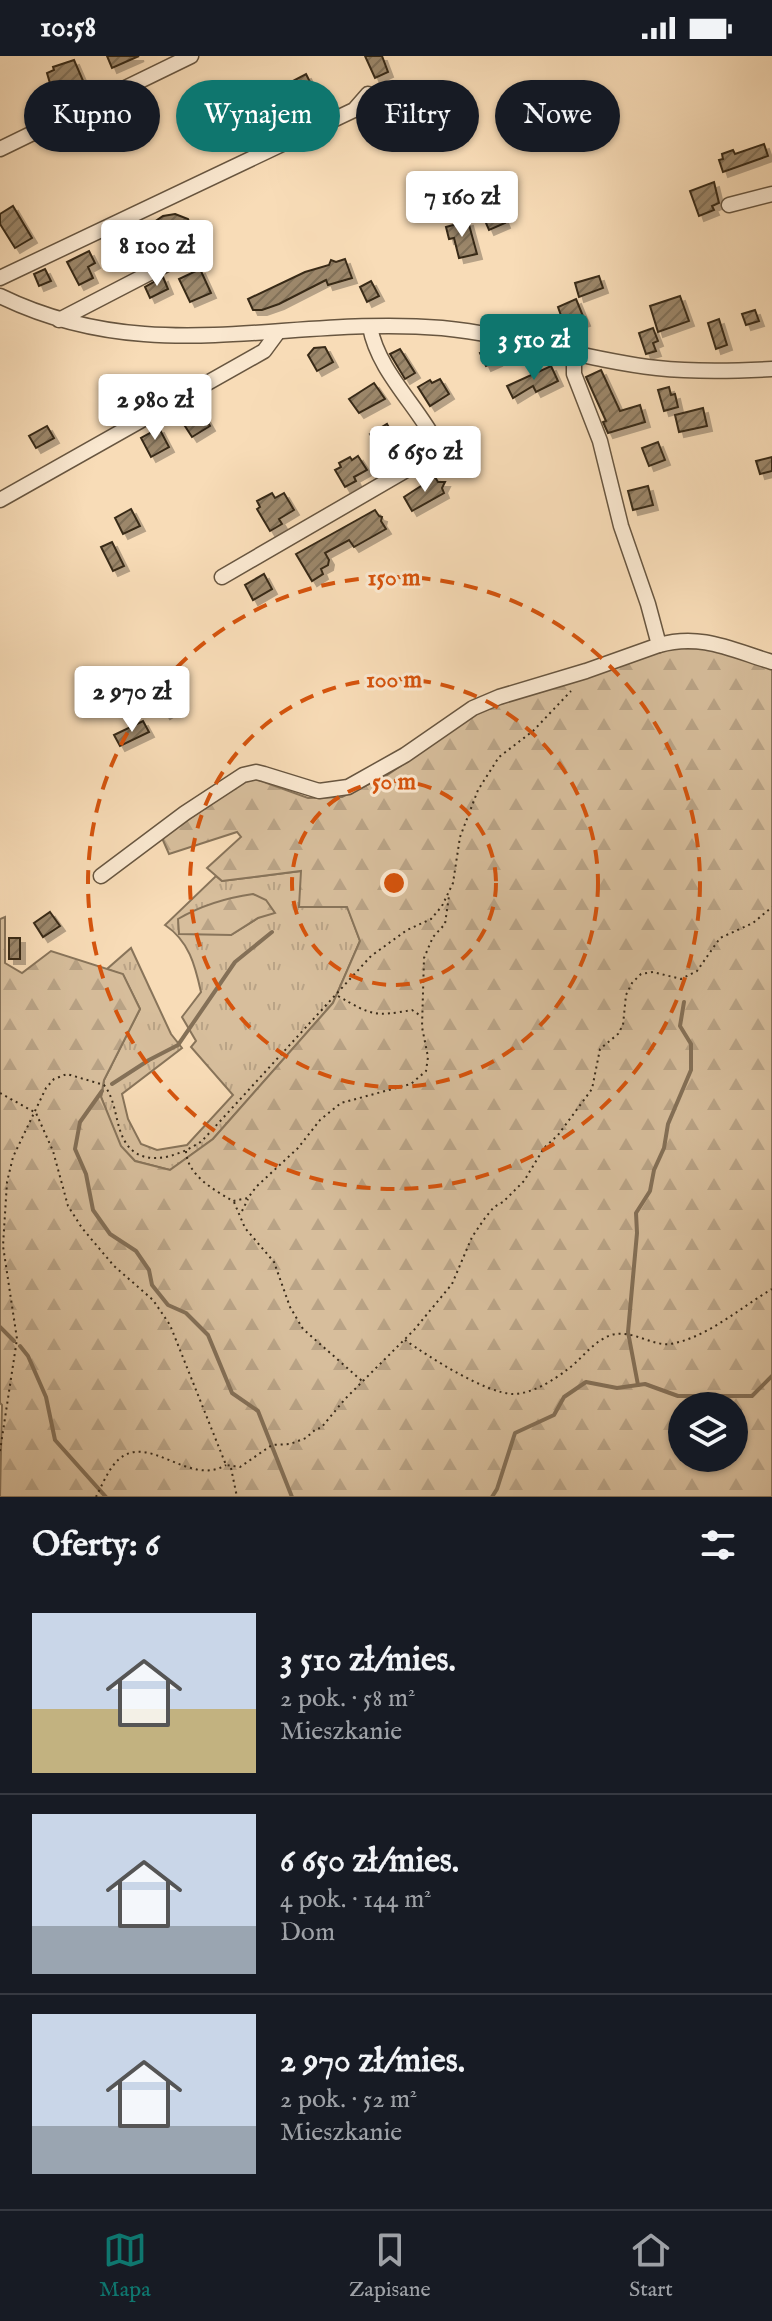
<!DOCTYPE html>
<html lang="pl">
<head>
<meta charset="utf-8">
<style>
  body { margin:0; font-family:"IM FELL English",serif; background:#20242c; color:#f1f3f6; height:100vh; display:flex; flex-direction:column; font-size:30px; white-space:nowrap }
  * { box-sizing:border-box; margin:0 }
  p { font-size:26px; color:#9ea1a6 }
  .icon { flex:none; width:44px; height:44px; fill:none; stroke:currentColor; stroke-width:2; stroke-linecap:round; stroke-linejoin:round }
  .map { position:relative; height:1441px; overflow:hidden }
  .sheet { display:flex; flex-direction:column; background:#171b24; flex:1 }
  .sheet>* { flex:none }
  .guide { position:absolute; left:24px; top:24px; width:724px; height:72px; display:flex; gap:16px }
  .fabs { position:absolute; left:668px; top:1336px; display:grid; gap:16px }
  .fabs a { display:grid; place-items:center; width:80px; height:80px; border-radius:50%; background:#171b24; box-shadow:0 2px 6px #0004; font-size:40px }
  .price { position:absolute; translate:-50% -68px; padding:0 18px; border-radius:8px; background:#fff; color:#222; font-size:26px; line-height:52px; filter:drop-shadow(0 2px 4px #0008) }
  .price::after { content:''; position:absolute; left:50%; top:48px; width:24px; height:18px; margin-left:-12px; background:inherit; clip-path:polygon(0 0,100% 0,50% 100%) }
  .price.on { background:#0f766e; color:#fff }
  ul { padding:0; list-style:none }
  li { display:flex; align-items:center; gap:24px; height:200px; padding:0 32px }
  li+li { border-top:2px solid #363941 }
  li span { display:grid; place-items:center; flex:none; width:224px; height:160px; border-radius:0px; color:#555 }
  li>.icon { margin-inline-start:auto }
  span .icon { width:96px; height:96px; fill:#fffc; stroke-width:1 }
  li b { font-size:34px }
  h2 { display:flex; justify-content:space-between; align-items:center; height:96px; padding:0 32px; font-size:34px }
  .pill { padding:0 28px; border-radius:36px; background:#171b24; box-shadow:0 2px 6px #0004; font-size:28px; line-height:72px }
  .pill.on { background:#0f766e; color:#fff }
  .status { display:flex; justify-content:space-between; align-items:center; height:56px; padding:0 40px; background:#171b24; direction:ltr }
  .status svg { height:22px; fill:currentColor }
  .dock { display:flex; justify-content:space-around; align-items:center; height:112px; border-top:2px solid #363941; background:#171b24; font-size:22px; color:#9ea1a6 }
  .dock a { display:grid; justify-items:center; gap:4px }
  .dock .on { color:#0f766e }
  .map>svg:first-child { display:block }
  .grass { fill:url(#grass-tufts); stroke:#88745a; stroke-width:2; fill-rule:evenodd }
  .forest { fill:url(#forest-firs); stroke:#88745a; stroke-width:2; fill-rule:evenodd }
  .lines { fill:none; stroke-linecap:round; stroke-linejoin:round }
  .stream { stroke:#847057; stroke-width:4 }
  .building { fill:url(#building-hatch); stroke:#382a19; stroke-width:2; filter:url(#shadow) }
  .minor-casing { stroke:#685640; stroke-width:17 }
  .path { stroke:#382a19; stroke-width:2; stroke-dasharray:2 4; stroke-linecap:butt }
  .minor { stroke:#fae8d0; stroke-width:14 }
  .ring { fill:none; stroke:#d6540d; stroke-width:4; stroke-dasharray:14 10 }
  .centre { fill:#d6540d; stroke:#fae8d0; stroke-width:4 }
  .ring-label { font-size:24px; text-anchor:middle; font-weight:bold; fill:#d6540d; stroke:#fae8d0; stroke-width:6; stroke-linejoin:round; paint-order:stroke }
</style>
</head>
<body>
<div class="status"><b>10:58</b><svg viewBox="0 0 49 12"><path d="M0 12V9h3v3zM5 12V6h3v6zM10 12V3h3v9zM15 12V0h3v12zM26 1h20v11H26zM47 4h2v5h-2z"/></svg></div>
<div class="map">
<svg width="772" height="1441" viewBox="0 0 772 1441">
  <defs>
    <pattern id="grass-tufts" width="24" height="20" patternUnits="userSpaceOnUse" patternTransform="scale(2)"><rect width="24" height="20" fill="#d7be9c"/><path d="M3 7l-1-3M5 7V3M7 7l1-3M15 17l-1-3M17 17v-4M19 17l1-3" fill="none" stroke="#b9a386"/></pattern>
    <pattern id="forest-firs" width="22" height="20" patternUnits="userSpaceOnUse" patternTransform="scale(2)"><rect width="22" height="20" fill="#d7be9c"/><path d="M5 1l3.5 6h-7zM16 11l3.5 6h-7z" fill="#b9a386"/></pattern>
    <pattern id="building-hatch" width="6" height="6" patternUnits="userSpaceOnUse" patternTransform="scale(2)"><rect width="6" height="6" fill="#9c876b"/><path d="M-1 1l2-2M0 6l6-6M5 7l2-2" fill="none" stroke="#806f57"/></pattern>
    <filter id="shadow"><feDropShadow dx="5" dy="5" stdDeviation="0" flood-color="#0004"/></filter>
  </defs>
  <rect width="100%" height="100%" fill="#f8dcb7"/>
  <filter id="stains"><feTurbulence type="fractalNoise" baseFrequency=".0025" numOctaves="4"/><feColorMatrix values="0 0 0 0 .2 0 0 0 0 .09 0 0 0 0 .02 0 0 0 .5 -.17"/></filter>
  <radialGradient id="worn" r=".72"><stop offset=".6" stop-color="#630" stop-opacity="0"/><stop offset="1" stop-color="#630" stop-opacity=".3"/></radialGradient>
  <path class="grass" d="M301,815L347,850L360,885L333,947L213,1083L170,1114L135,1105L120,1090L101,1041L104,1024L140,953L123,919L107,913L131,892L171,978L182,992L122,1038L128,1063L141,1088L157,1094L187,1089L233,1039L191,991L196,985L182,961L201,936C195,909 189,885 165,869L216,820L222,825ZM258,862L231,879L179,863Z"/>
  <g class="forest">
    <path d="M686,586L772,610V1441H0L2,1349L0,1347V863L5,861V907L22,917L51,895L123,918L140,953L104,1024L101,1041L121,1090L135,1105L170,1114L213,1083L333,947L360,885L347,851H299L301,815L222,825L207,812L241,781L237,776L169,798L162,782L250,721L308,742L342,741L386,720L481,654ZM682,1350H734V1402H682Z"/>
    <path d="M253,838L266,844L275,857L258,862L231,879L179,878L178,863C202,849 225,842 253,838Z"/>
  </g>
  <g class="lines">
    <g class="stream">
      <path d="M112,1028L149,1004L178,989L235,906L272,876"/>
      <path d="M102,1035L80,1066L75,1093L86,1118L93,1154L110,1178L136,1195L149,1214L152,1229L168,1249L186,1257L208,1279L232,1337L258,1355L292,1441"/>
      <path d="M0,1271L14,1285"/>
      <path d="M20,1290L28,1300L46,1341L55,1384L106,1441"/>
      <path d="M638,1329L628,1276L637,1177L636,1157L650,1135L654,1114L664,1092L668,1068L691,1014V988L680,970L684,946"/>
      <path d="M492,1441L497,1433L515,1377L554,1359L564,1341L586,1326L617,1332L645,1328L678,1340H752L772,1320"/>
    </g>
  </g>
  <g class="building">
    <path d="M107,0H139L112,12Z"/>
    <path d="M365,0H382L388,16L375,22Z"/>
    <path d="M74,4L84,27L54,41L47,17L54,14L53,11Z"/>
    <path d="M306,18L315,36L299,44L291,26Z"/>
    <path d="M764,88L768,100L723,116L719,104L723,103L722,98L733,94L735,98Z"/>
    <path d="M714,126L719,147L712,150L714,154L699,160L690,135Z"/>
    <path d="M13,150L32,182L15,192L0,168V158Z"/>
    <path d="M499,153L505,167L489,174L483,160Z"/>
    <path d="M175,158L188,163L198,186L169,198L166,191L147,199L139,182L153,176L154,166L163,160Z"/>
    <path d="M468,165L477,198L459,202L454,182L449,183L446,171Z"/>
    <path d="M89,195L95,207L88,211L93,222L79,229L67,206Z"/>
    <path d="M345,203L352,222L328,229L326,224L279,248L262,254H253L248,243L305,216L329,209L331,204L336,206Z"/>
    <path d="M45,213L51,225L39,230L34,218Z"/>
    <path d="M200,213L211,237L190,246L179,223Z"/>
    <path d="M599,220L603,232L579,241L575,227Z"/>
    <path d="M163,221L168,233L150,242L145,231Z"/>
    <path d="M371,225L379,240L367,246L360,231Z"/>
    <path d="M680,240L689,265L658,276L650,250Z"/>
    <path d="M576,243L585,265L570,270L569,266L564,268L558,251Z"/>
    <path d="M755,254L759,265L746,269L742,258Z"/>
    <path d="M719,263L727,289L716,293L708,267Z"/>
    <path d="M653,272L658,285L653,287L656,295L646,298L639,277Z"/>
    <path d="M325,291L333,306L317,315L308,299L314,292Z"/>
    <path d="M491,292L497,305L486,310L480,297Z"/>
    <path d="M400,293L415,317L405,323L390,298Z"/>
    <path d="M551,310L558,325L536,336L533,330L513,342L507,330Z"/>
    <path d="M601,314L620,355L640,349L645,366L608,377L603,366L606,365L586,321Z"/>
    <path d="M440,323L449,338L430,350L418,331L430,324L432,327Z"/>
    <path d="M123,324L134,342L114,354L104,336Z"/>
    <path d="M374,327L385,343L359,357L349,343Z"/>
    <path d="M669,331L671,339L675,338L678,351L664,355L658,334Z"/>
    <path d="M703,352L707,370L679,376L675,359Z"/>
    <path d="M202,356L210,370L192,381L183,367Z"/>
    <path d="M387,368L400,391L395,394L394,399L389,397L383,400L370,378Z"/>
    <path d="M47,370L54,382L36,392L29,380Z"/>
    <path d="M159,372L169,391L151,401L141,382Z"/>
    <path d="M658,386L665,404L649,410L642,392Z"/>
    <path d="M358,400L367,414L354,421L356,425L345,431L335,414L341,411L339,407L350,401L352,404Z"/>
    <path d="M772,401V415L760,418L756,405Z"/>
    <path d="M435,421L438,426H445L442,432L444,437L412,455L404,441Z"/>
    <path d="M648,430L653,449L633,454L628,435Z"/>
    <path d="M272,437L275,442L284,437L294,454L279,463L282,468L270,475L257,453L260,451L257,445Z"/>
    <path d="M131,453L140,470L123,478L115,462Z"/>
    <path d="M375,454L379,460L382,461L381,465L386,473L354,491L349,484L325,497L329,504L328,509L321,513L323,518L312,525L296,498Z"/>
    <path d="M112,486L124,510L113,515L101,491Z"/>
    <path d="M264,518L272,533L253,544L245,529Z"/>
    <path d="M165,634L176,651L165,658L154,640Z"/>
    <path d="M143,665L149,676L120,690L114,679Z"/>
    <path d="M50,856L60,870L43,881L34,867Z"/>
    <rect x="9" y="882" width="11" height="21"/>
  </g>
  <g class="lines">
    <defs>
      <g id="minor">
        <path d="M0,93L191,0"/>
        <path d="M729,149L772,138"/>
        <path d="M0,222L354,54L368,38"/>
        <path d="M0,240C152,314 286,259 442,272C515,279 584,304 657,312C695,316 734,315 772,313"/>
        <path d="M59,264L167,208"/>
        <path d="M0,444L264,295L278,276"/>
        <path d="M222,521L434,398L437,388C417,349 378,315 370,271"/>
        <path d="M659,589C701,577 732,594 772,606"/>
        <path d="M101,820L185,757L243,719L256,716L264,718L319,735L348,731L405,699L473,652L499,641L586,615L659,589L648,548L621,470L600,385L574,318V295"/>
      </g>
    </defs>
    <use href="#minor" class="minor-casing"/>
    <g class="path">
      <path d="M338,940C371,959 374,961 412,954L421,960"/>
      <path d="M0,1037L36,1057L53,1095L68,1150L82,1172L114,1210L153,1244L170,1269L226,1409L240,1411L272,1389L290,1388L306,1382L316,1373L321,1372L345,1343L414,1274L452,1228L472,1181L485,1162L494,1151L503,1146L524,1125L544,1092L558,1079L592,1033L600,993L618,978L623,969L626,939L632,927L641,918L653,916L681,923L697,915L720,882L753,867L772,851"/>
      <path d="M186,1095C187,1119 214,1134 233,1145L248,1142L256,1131L298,1092L320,1064L341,1047L411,1028L426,1015L428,1001L422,971L424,902L433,881L445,868L449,840"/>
      <path d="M234,1146L245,1172L274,1206L290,1251L303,1273L362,1325"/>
      <path d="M242,1155L248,1143"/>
      <path d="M405,1284C429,1301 485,1337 513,1338C532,1338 554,1324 568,1313C583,1302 592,1286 611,1279C632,1273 651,1290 670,1288C707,1282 741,1251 772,1233"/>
      <path d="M0,1395L17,1283L3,1190L7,1126L13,1101L46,1032L54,1023L67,1018L104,1029C115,1043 115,1061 121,1077C135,1116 177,1102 202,1085L371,900L407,874L431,863L442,850L453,827L460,781L478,734L499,701L533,675L571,635"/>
      <path d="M231,1412L237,1441"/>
      <path d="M96,1441C102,1429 109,1412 119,1403C150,1377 189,1431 226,1409"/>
    </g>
    <use href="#minor" class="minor"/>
  </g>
  <g class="ring">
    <circle cx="394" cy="827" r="102"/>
    <circle cx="394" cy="827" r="204"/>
    <circle cx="394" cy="827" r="306"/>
  </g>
  <circle cx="394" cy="827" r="12" class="centre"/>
  <g class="ring-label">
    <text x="394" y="529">150 m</text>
    <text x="394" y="631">100 m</text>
    <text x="394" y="733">50 m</text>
  </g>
  <rect width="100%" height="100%" filter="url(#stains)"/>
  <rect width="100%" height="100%" fill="url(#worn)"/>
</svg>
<div class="fabs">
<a><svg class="icon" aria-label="layers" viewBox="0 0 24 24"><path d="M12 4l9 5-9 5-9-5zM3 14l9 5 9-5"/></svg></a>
</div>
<b class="price" style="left:462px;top:183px">7 160 zł</b>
<b class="price" style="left:157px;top:232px">8 100 zł</b>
<b class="price on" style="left:534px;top:326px">3 510 zł</b>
<b class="price" style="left:155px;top:386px">2 980 zł</b>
<b class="price" style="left:425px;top:438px">6 650 zł</b>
<b class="price" style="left:132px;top:678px">2 970 zł</b>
<div class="guide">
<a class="pill">Kupno</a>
<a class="pill on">Wynajem</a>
<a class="pill">Filtry</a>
<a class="pill">Nowe</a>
</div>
</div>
<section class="sheet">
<h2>Oferty: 6<svg class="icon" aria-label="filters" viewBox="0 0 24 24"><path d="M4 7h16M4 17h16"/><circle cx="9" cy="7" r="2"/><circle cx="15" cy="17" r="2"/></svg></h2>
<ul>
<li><span style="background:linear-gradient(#c9d6e8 60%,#c2b280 0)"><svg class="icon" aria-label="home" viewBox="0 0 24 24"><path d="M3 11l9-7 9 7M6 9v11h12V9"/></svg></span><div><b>3 510 zł/mies.</b><p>2 pok. · 58 m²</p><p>Mieszkanie</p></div></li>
<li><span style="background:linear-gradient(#c9d6e8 70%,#9aa5b1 0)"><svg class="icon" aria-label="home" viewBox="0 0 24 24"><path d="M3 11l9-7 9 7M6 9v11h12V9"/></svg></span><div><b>6 650 zł/mies.</b><p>4 pok. · 144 m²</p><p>Dom</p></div></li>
<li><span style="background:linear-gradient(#c9d6e8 70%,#9aa5b1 0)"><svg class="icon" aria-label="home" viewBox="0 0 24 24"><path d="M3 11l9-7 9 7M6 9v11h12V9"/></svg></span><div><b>2 970 zł/mies.</b><p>2 pok. · 52 m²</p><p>Mieszkanie</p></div></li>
</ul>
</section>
<nav class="dock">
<a class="on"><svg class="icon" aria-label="map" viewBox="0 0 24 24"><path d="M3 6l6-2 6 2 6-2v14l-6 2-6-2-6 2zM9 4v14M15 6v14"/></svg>Mapa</a>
<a><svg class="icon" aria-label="saved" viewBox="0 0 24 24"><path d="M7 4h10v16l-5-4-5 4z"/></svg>Zapisane</a>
<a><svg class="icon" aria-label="home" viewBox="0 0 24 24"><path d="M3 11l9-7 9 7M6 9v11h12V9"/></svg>Start</a>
</nav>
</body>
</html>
